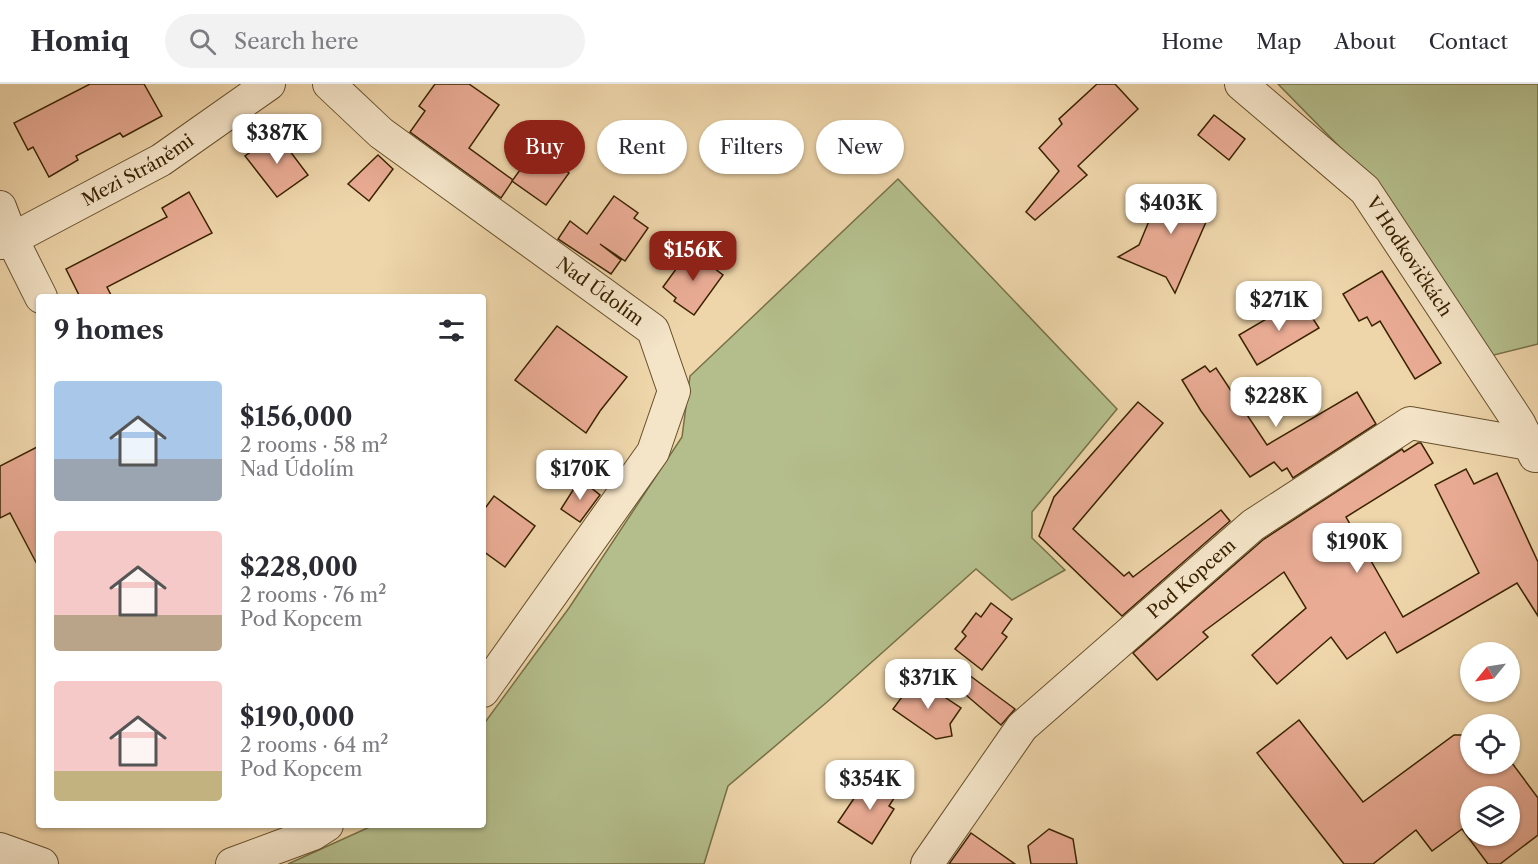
<!DOCTYPE html>
<html lang="en">
<head>
<meta charset="utf-8">
<style>
  body { margin:0; font-family:"Libre Caslon Text",serif; background:#f2f2f3; color:#2b2b33; height:100vh; display:flex; flex-direction:column; font-size:22px; white-space:nowrap }
  * { box-sizing:border-box; margin:0 }
  p { font-size:20px; color:#7c7c81 }
  .icon { flex:none; width:33px; height:33px; fill:none; stroke:currentColor; stroke-width:2; stroke-linecap:round; stroke-linejoin:round }
  .map { position:relative; flex:1; overflow:hidden }
  .panel { position:absolute; left:36px; top:210px; width:450px; height:534px; display:flex; flex-direction:column; background:#fff; border-radius:6px; box-shadow:0 2px 4px #0004 }
  .panel>* { flex:none }
  .hud { position:absolute; left:504px; top:36px; width:570px; height:54px; display:flex; gap:12px }
  .needle { width:39px; rotate:240deg }
  .tools { position:absolute; left:1460px; top:558px; display:grid; gap:12px }
  .tools a { display:grid; place-items:center; width:60px; height:60px; border-radius:50%; background:#fff; box-shadow:0 2px 4px #0004; font-size:30px }
  .price { position:absolute; translate:-50% -51px; padding:0 14px; border-radius:12px; background:#fff; color:#222; font-size:20px; line-height:39px; filter:drop-shadow(0 2px 3px #0008) }
  .price::after { content:''; position:absolute; left:50%; top:36px; width:18px; height:14px; margin-left:-9px; background:inherit; clip-path:polygon(0 0,100% 0,50% 100%) }
  .price.on { background:#8f2418; color:#fff }
  ul { padding:0; list-style:none }
  li { display:flex; align-items:center; gap:18px; height:150px; padding:0 18px }
  li span { display:grid; place-items:center; flex:none; width:168px; height:120px; border-radius:6px; color:#555 }
  li>.icon { margin-inline-start:auto }
  span .icon { width:72px; height:72px; fill:#fffc; stroke-width:1 }
  li b { font-size:26px }
  h2 { display:flex; justify-content:space-between; align-items:center; height:72px; padding:0 18px; font-size:26px }
  .tag { padding:0 21px; border-radius:27px; background:#fff; box-shadow:0 2px 4px #0004; font-size:21px; line-height:54px }
  .tag.on { background:#8f2418; color:#fff }
  header { display:flex; align-items:center; gap:36px; box-sizing:border-box; height:84px; padding:0 30px; background:#fff; border-bottom:2px solid #e1e1e2 }
  header strong { font-size:28px }
  nav { display:flex; gap:33px; margin-inline-start:auto; font-size:21px }
  .search { width:420px; height:54px; background:#f2f2f3; display:flex; align-items:center; gap:15px; box-sizing:border-box; padding:0 21px; border-radius:33px; color:#7c7c81; font-size:22px }
  .map>svg:first-child { display:block }
  .green { fill:#b4be8c; stroke:#777046; stroke-width:1.5 }
  .building { fill:#e9ab94; stroke:#3a2301; stroke-width:1.5; fill-rule:evenodd }
  .lines { fill:none; stroke-linecap:round; stroke-linejoin:round }
  .street-casing { stroke:#67502b; stroke-width:34 }
  .street { stroke:#f4e4c8; stroke-width:32 }
  .labels { text-anchor:middle; stroke-width:4.5; stroke-linejoin:round; paint-order:stroke }
  .street-label { font-size:18px; fill:#3a2301; stroke:#f4e4c8 }
</style>
</head>
<body>
<header>
<strong>Homiq</strong>
<div class="search"><svg class="icon" aria-label="search" viewBox="0 0 24 24"><circle cx="10" cy="10" r="6"/><path d="M15 15l6 6"/></svg>Search here</div>
<nav><a>Home</a><a>Map</a><a>About</a><a>Contact</a></nav>
</header>
<div class="map">
<svg width="1538" height="780" viewBox="0 0 1538 780">
  <rect width="100%" height="100%" fill="#eed5aa"/>
  <filter id="stains"><feTurbulence type="fractalNoise" baseFrequency=".00333" numOctaves="4"/><feColorMatrix values="0 0 0 0 .2 0 0 0 0 .09 0 0 0 0 .02 0 0 0 .5 -.17"/></filter>
  <radialGradient id="worn" r=".72"><stop offset=".6" stop-color="#630" stop-opacity="0"/><stop offset="1" stop-color="#630" stop-opacity=".3"/></radialGradient>
  <g class="green">
    <path d="M1278,0H1538V260L1490,272L1375,99Z"/>
    <path d="M898,95L1117,325L1032,428V454L1065,486L1012,516L976,485L827,618L728,702L704,780H288L374,741H483V641L569,524L682,353L690,292Z"/>
  </g>
  <g class="building">
    <path d="M90,0H144L162,32L123,53L120,49L76,72L78,76L49,93L33,63L28,66L14,39Z"/>
    <path d="M435,0H469L499,21L469,64L513,96L501,114L410,48L425,27L419,22Z"/>
    <path d="M1097,0H1115L1138,25L1078,82L1087,91L1035,136L1026,128L1059,87L1039,64L1062,40L1059,35Z"/>
    <path d="M1214,31L1245,55L1229,76L1198,51Z"/>
    <path d="M277,50L308,91L277,113L245,72Z"/>
    <path d="M535,65L569,89L546,121L512,97Z"/>
    <path d="M378,71L393,85L369,117L348,100Z"/>
    <path d="M1164,101L1213,122L1175,209L1166,193L1118,173L1139,161Z"/>
    <path d="M189,108L212,149L107,203L112,213H80L66,185L167,133L162,124Z"/>
    <path d="M614,112L638,129L634,134L648,144L625,177L600,160L621,176L611,190L558,155L570,137L587,150Z"/>
    <path d="M690,166L723,191L694,231L674,217L676,214L663,203Z"/>
    <path d="M1382,187L1441,279L1415,295L1380,237L1372,242L1367,233L1359,237L1343,210Z"/>
    <path d="M1300,215L1319,244L1257,281L1239,251Z"/>
    <path d="M557,242L627,293L600,327L586,349L515,296Z"/>
    <path d="M1205,282L1210,288L1216,284L1267,361L1357,308L1376,340L1293,394L1287,384L1282,387L1274,378L1250,393L1201,327L1182,296Z"/>
    <path d="M1138,318L1163,339L1073,445L1124,492L1129,488L1133,493L1221,426L1230,437L1122,532L1039,452L1054,413Z"/>
    <path d="M1418,359H1421L1433,379L1346,433L1403,533L1479,489L1435,401L1466,385L1474,400L1497,389L1538,478V532L1517,499L1397,569L1385,548L1347,575L1331,553L1277,600L1252,571L1306,524L1284,488L1203,548L1208,553L1157,596L1133,569L1264,455L1402,365L1404,368Z"/>
    <path d="M39,362V484L10,429L0,434V382Z"/>
    <path d="M580,395L600,411L580,438L561,425Z"/>
    <path d="M494,412L535,442L505,483L483,467V427Z"/>
    <path d="M991,519L1012,535L1002,549L1007,553L982,586L955,565L966,552L962,548L976,529L981,533Z"/>
    <path d="M969,591L1015,625L1001,641L959,605Z"/>
    <path d="M916,594L961,624L950,640L952,652L936,655L893,625Z"/>
    <path d="M1299,636L1363,718L1454,651H1470V680H1509V675L1538,714V751L1500,780H1488L1462,745L1432,767L1416,746L1373,780H1344L1257,669ZM1470,712H1509V752H1470Z"/>
    <path d="M876,693L898,708L889,722L894,725L872,760L838,738L861,704L866,707Z"/>
    <path d="M1049,745L1073,755L1077,780H1031L1028,762Z"/>
    <path d="M971,749L1015,780H949Z"/>
  </g>
  <g class="lines">
    <defs>
      <g id="street">
        <path id="s1" d="M329,0L381,49L653,246L674,307L653,368L483,607"/>
        <path id="s2" d="M1241,0L1365,106L1519,339L1535,372"/>
        <path d="M0,123L12,155L41,213"/>
        <path id="s3" d="M0,159L12,155L161,76L269,0"/>
        <path d="M0,765L42,780"/>
        <path d="M232,780L313,750L327,741"/>
        <path id="s4" d="M927,780L1022,643L1253,441L1410,339L1529,360"/>
      </g>
    </defs>
    <use href="#street" class="street-casing"/>
    <use href="#street" class="street"/>
  </g>
  <g class="labels">
    <g class="street-label">
      <text dy="6" stroke="none"><textPath href="#s3" startOffset="156">Mezi Stráněmi</textPath></text>
      <text dy="6" stroke="none"><textPath href="#s2" startOffset="243">V Hodkovičkách</textPath></text>
      <text dy="6" stroke="none"><textPath href="#s1" startOffset="342">Nad Údolím</textPath></text>
      <text dy="6" stroke="none"><textPath href="#s4" startOffset="392">Pod Kopcem</textPath></text>
    </g>
  </g>
  <rect width="100%" height="100%" filter="url(#stains)"/>
  <rect width="100%" height="100%" fill="url(#worn)"/>
</svg>
<div class="tools">
<a><svg class="needle" viewBox="-14 -14 28 28"><path d="M0-13l5 13h-10z" fill="#e53935"/><path d="M0 13l5-13h-10z" fill="#7c7c81"/></svg></a>
<a><svg class="icon" aria-label="locate" viewBox="0 0 24 24"><circle cx="12" cy="12" r="6"/><path d="M12 2v4M12 18v4M2 12h4M18 12h4"/></svg></a>
<a><svg class="icon" aria-label="layers" viewBox="0 0 24 24"><path d="M12 4l9 5-9 5-9-5zM3 14l9 5 9-5"/></svg></a>
</div>
<b class="price" style="left:277px;top:81px">$387K</b>
<b class="price" style="left:1171px;top:151px">$403K</b>
<b class="price on" style="left:693px;top:198px">$156K</b>
<b class="price" style="left:1279px;top:248px">$271K</b>
<b class="price" style="left:1276px;top:344px">$228K</b>
<b class="price" style="left:580px;top:417px">$170K</b>
<b class="price" style="left:1357px;top:490px">$190K</b>
<b class="price" style="left:928px;top:626px">$371K</b>
<b class="price" style="left:870px;top:727px">$354K</b>
<div class="hud">
<a class="tag on">Buy</a>
<a class="tag">Rent</a>
<a class="tag">Filters</a>
<a class="tag">New</a>
</div>
<section class="panel">
<h2>9 homes<svg class="icon" aria-label="filters" viewBox="0 0 24 24"><path d="M4 7h16M4 17h16"/><circle cx="9" cy="7" r="2"/><circle cx="15" cy="17" r="2"/></svg></h2>
<ul>
<li><span style="background:linear-gradient(#a9c7e8 65%,#9aa5b1 0)"><svg class="icon" aria-label="home" viewBox="0 0 24 24"><path d="M3 11l9-7 9 7M6 9v11h12V9"/></svg></span><div><b>$156,000</b><p>2 rooms · 58 m²</p><p>Nad Údolím</p></div></li>
<li><span style="background:linear-gradient(#f6c9c9 70%,#b9a48a 0)"><svg class="icon" aria-label="home" viewBox="0 0 24 24"><path d="M3 11l9-7 9 7M6 9v11h12V9"/></svg></span><div><b>$228,000</b><p>2 rooms · 76 m²</p><p>Pod Kopcem</p></div></li>
<li><span style="background:linear-gradient(#f6c9c9 75%,#c2b280 0)"><svg class="icon" aria-label="home" viewBox="0 0 24 24"><path d="M3 11l9-7 9 7M6 9v11h12V9"/></svg></span><div><b>$190,000</b><p>2 rooms · 64 m²</p><p>Pod Kopcem</p></div></li>
</ul>
</section>
</div>
</body>
</html>
